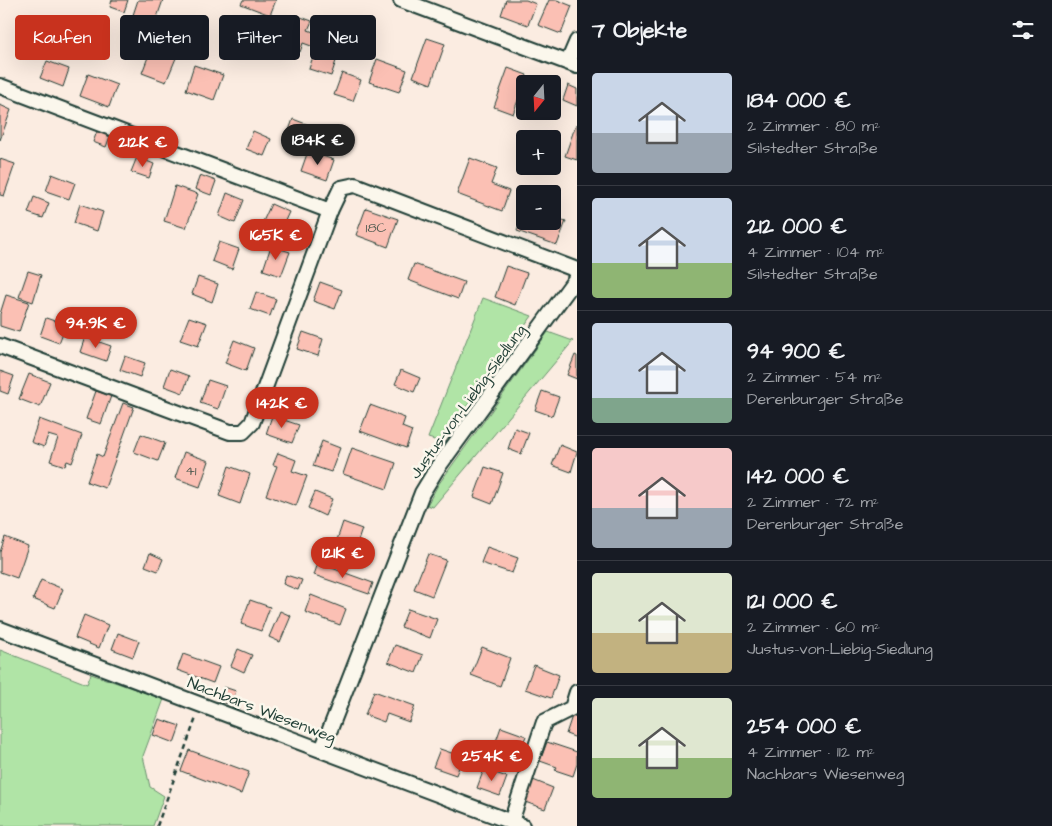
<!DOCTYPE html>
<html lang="de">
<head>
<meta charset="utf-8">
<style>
  body { margin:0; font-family:"Architects Daughter",sans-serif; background:#242831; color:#f1f3f6; height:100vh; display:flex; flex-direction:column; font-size:19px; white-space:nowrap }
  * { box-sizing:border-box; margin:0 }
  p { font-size:16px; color:#9ea1a6 }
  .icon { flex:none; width:28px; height:28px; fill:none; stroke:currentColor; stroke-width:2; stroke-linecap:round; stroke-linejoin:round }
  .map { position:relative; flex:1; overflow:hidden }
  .panel { display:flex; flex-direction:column; background:#171b24; width:475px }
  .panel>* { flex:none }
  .guide { position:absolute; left:15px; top:15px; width:475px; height:45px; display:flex; gap:10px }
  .needle { width:32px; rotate:198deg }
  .buttons { position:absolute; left:516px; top:75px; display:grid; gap:10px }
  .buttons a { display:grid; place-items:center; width:45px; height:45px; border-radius:5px; background:#171b24; box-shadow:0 5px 20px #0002; font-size:25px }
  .price { position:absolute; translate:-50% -42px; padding:0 11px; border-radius:18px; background:#c8321e; color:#fff; font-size:16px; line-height:32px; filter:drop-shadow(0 1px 2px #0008) }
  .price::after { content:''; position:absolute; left:50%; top:30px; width:15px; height:11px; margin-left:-8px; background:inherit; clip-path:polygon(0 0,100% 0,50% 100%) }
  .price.current { background:#222; color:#fff }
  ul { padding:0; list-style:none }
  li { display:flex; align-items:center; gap:15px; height:125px; padding:0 15px }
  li+li { border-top:1px solid #363941 }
  li span { display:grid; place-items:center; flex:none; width:140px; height:100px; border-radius:5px; color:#555 }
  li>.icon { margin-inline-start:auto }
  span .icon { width:60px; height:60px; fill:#fffc; stroke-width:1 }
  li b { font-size:21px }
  h2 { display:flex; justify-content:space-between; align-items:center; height:60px; padding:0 15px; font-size:21px }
  .chip { padding:0 18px; border-radius:5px; background:#171b24; box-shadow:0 5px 20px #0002; font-size:18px; line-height:45px }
  .chip.current { background:#c8321e; color:#fff }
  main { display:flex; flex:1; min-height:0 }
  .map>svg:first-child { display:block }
  .green { fill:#b0e4a6; stroke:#68906d }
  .building { fill:#fbc0b4; stroke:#1f3d34 }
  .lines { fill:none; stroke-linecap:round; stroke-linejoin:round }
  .minor-casing { stroke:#1f3d34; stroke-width:18 }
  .path { stroke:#1f3d34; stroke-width:2.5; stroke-dasharray:5 4; stroke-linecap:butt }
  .minor { stroke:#fbf7ec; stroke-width:14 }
  .labels { text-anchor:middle; stroke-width:5; stroke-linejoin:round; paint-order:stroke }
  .number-label { font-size:14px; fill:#565e54 }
  .street-label { font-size:16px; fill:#1f3d34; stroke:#fbf7ec }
</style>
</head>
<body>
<main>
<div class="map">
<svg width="577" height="826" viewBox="0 0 577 826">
  <rect width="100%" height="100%" fill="#fbece1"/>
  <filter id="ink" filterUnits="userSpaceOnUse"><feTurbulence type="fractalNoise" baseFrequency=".02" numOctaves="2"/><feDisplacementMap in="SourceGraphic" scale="10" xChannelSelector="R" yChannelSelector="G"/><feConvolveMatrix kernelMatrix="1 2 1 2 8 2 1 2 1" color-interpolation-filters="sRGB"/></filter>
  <g filter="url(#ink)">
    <g class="green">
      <path d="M483,298L532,316L441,442L428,438Z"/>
      <path d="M548,332L573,341L433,507L427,505L438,485Z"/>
      <path d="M0,650L87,684L91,674L164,699L143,756L150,787L164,796L153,826H0Z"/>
    </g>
    <g class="building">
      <path d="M112,0H128L124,12L110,7Z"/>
      <path d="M138,0H163L155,23L133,15Z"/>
      <path d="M243,0H276L270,15L241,4Z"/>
      <path d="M506,0H526L536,4L528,25L501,15Z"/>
      <path d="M549,0H557L572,6L561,34L538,25Z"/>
      <path d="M295,15L312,21L308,30L319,34L314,47L303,43L300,52L292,49L295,40L287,38Z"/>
      <path d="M237,20L263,30L253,58L227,49Z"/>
      <path d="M427,38L445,44L431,84L413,77Z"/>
      <path d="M151,49L176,58L166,82L142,73Z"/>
      <path d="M315,50L337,58L331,76L309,69Z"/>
      <path d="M377,59L407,70L399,92L369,82Z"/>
      <path d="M47,61L69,69L63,87L40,78Z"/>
      <path d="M194,65L223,75L214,100L186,90Z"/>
      <path d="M508,68L527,75L513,114L494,107Z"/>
      <path d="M342,73L361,80L353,101L334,95Z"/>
      <path d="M88,74L117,85L109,107L80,96Z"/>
      <path d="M568,85L577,89V106L563,100Z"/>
      <path d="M0,105L11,110L0,140Z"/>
      <path d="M293,119L311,126L304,146L286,139Z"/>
      <path d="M576,124H577V160L565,156Z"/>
      <path d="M98,129L111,134L106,147L93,142Z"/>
      <path d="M253,131L271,139L264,156L246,149Z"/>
      <path d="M308,151L334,160L327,180L301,171Z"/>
      <path d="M137,157L154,164L149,178L131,172Z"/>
      <path d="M470,158L497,168L491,184L509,191L502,211L457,194Z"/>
      <path d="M0,159L15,164L4,196L0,195Z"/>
      <path d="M52,174L75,183L69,199L46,191Z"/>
      <path d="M200,175L216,181L211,195L195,189Z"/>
      <path d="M175,186L198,194L186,228L164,221Z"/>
      <path d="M227,193L244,200L235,223L219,216Z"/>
      <path d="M34,197L49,203L43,218L28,213Z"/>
      <path d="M80,204L103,212L97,231L74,223Z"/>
      <path d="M271,204L289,212L279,234L261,226Z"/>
      <path d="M366,208L398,219L388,247L356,235Z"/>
      <path d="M525,210V221H552V217L566,221L557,245L517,231Z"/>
      <path d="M219,242L239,249L232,269L212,261Z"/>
      <path d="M271,246L290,252L281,276L263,270Z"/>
      <path d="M414,264L464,282L458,299L408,280Z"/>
      <path d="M506,266L527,273L515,305L495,297Z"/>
      <path d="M28,271L41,275L33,302L19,297Z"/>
      <path d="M198,277L218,284L212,302L192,294Z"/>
      <path d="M320,282L342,290L335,309L313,301Z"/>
      <path d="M256,292L276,299L270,316L250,309Z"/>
      <path d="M6,295L29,302L19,332L0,326V314Z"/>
      <path d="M189,317L207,323L198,346L180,340Z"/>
      <path d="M46,318L66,325L59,343L40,336Z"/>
      <path d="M303,332L323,339L318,356L297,349Z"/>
      <path d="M85,337L111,346L106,361L80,352Z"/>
      <path d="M234,340L254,348L246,371L225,363Z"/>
      <path d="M575,355L577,356V379L567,375Z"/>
      <path d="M125,356L145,363L140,377L120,370Z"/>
      <path d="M170,369L189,376L183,393L164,386Z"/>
      <path d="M401,370L420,378L414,392L395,384Z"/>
      <path d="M0,371L14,376L8,394L0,391Z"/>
      <path d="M29,374L50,382L40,407L19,399Z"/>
      <path d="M208,380L226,386L218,409L200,403Z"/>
      <path d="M96,391L111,396L101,424L86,419Z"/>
      <path d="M542,391L559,397L552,416L535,410Z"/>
      <path d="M123,403L134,407L105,488L87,482L97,454L103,457Z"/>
      <path d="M370,405L405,418L402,427L412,431L406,448L360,431Z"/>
      <path d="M272,416L299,425L292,443L266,434Z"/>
      <path d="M39,419L82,435L72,463L67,461L65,466L50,461L58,438L48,435L44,447L31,442Z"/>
      <path d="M515,428L529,433L521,454L508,449Z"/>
      <path d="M141,434L165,443L158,461L134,452Z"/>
      <path d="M322,441L340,448L331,472L313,466Z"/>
      <path d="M560,445L577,452L571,472L552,465Z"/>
      <path d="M352,448L396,463L387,489L343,474Z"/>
      <path d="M184,452L209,461L200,487L175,478Z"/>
      <path d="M278,453L296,460L292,471L307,476L296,506L266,495L277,466L273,465Z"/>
      <path d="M229,466L250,474L240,504L219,496Z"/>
      <path d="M485,467L503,473L492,504L474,497Z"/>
      <path d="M315,492L332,499L325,516L308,508Z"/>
      <path d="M343,522L362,529L356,547L337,540Z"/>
      <path d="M5,537L28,546L17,578L0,572V552Z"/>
      <path d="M487,547L518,558L512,573L481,563Z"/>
      <path d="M150,553L163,559L158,571L145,566Z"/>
      <path d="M428,554L446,560L432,596L414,589Z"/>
      <path d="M318,563L373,583L369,594L314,575Z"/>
      <path d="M286,575L302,580L298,590L283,584Z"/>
      <path d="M41,580L63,589L55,608L33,599Z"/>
      <path d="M311,595L346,609L340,625L305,612Z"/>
      <path d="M250,600L270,607L261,631L241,624Z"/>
      <path d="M408,609L437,619L430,638L401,627Z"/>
      <path d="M280,611L291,616L280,642L269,637Z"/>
      <path d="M84,615L108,625L99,648L75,638Z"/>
      <path d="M118,633L139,641L133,657L112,649Z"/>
      <path d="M395,645L423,655L416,673L388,662Z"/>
      <path d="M482,647L510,658L500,686L471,675Z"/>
      <path d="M238,649L252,655L244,672L231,666Z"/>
      <path d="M183,654L219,667L213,683L177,670Z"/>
      <path d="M534,665L559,675L551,698L525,689Z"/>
      <path d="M224,687L236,691L231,705L219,701Z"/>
      <path d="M374,691L415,706L409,722L387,714L384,722L365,715Z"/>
      <path d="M573,713L577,714V738L566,734Z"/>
      <path d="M159,719L180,726L174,743L153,735Z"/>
      <path d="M501,727L526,736L519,753L495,744Z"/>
      <path d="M547,742L577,752V764L573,776L555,770L557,767L540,761Z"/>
      <path d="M440,749L463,757L456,775L433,767Z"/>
      <path d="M189,750L249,772L241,794L181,771Z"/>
      <path d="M484,769L507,777L500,796L477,788Z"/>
      <path d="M533,780L553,788L545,809L525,802Z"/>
    </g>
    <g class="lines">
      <defs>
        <g id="minor">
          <path d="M401,0L577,66"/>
          <path d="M568,62L577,41"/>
          <path d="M0,86L330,211L341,188L355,185L577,270"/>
          <path d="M0,346L230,432H243L252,423L330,211"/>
          <path d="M0,629L522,826"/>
          <path d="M322,750L422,493L436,470L577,277"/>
          <path d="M511,822L544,722L572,708L577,692"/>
        </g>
      </defs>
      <use href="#minor" class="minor-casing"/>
      <path class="path" d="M157,826L196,718"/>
      <use href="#minor" class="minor"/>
    </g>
  </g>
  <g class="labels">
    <g class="number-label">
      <text x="376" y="232">18C</text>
      <text x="191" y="475">41</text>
    </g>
    <g class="street-label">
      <text transform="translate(467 401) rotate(-54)" y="6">Justus-von-Liebig-Siedlung</text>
      <text transform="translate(262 709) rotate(21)" y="6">Nachbars Wiesenweg</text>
    </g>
  </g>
</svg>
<div class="buttons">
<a><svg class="needle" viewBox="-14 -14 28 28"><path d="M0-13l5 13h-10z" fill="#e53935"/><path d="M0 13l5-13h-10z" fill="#9ea1a6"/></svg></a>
<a>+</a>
<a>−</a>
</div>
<b class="price current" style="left:318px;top:166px">184K €</b>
<b class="price" style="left:143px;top:168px">212K €</b>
<b class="price" style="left:276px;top:261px">165K €</b>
<b class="price" style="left:96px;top:349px">94.9K €</b>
<b class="price" style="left:282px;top:429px">142K €</b>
<b class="price" style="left:343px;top:579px">121K €</b>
<b class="price" style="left:492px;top:782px">254K €</b>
<div class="guide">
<a class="chip current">Kaufen</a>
<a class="chip">Mieten</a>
<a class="chip">Filter</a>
<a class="chip">Neu</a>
</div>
</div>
<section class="panel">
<h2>7 Objekte<svg class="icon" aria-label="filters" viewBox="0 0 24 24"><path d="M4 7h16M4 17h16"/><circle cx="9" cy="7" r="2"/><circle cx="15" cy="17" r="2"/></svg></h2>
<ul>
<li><span style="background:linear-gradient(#c9d6e8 60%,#9aa5b1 0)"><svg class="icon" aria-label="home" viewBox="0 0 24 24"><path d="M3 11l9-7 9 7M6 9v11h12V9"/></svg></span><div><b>184 000 €</b><p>2 Zimmer · 80 m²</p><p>Silstedter Straße</p></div></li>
<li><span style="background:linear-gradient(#c9d6e8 65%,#8fb573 0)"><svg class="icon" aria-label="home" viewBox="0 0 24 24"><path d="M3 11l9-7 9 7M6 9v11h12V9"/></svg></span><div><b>212 000 €</b><p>4 Zimmer · 104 m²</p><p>Silstedter Straße</p></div></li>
<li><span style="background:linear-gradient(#c9d6e8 75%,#7fa58c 0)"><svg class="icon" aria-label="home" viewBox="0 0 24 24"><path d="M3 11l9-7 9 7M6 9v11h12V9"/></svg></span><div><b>94 900 €</b><p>2 Zimmer · 54 m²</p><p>Derenburger Straße</p></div></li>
<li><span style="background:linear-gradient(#f6c9c9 60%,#9aa5b1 0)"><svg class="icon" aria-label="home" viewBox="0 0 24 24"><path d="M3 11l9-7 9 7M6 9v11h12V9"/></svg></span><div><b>142 000 €</b><p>2 Zimmer · 72 m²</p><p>Derenburger Straße</p></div></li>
<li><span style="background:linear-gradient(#dfe7d0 60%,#c2b280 0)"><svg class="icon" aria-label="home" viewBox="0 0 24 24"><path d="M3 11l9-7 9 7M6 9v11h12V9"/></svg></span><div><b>121 000 €</b><p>2 Zimmer · 60 m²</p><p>Justus-von-Liebig-Siedlung</p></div></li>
<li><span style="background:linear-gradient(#dfe7d0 60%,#8fb573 0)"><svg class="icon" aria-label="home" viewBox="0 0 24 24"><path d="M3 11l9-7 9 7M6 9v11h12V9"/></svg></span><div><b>254 000 €</b><p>4 Zimmer · 112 m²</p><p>Nachbars Wiesenweg</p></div></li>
</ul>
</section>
</main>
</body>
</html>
